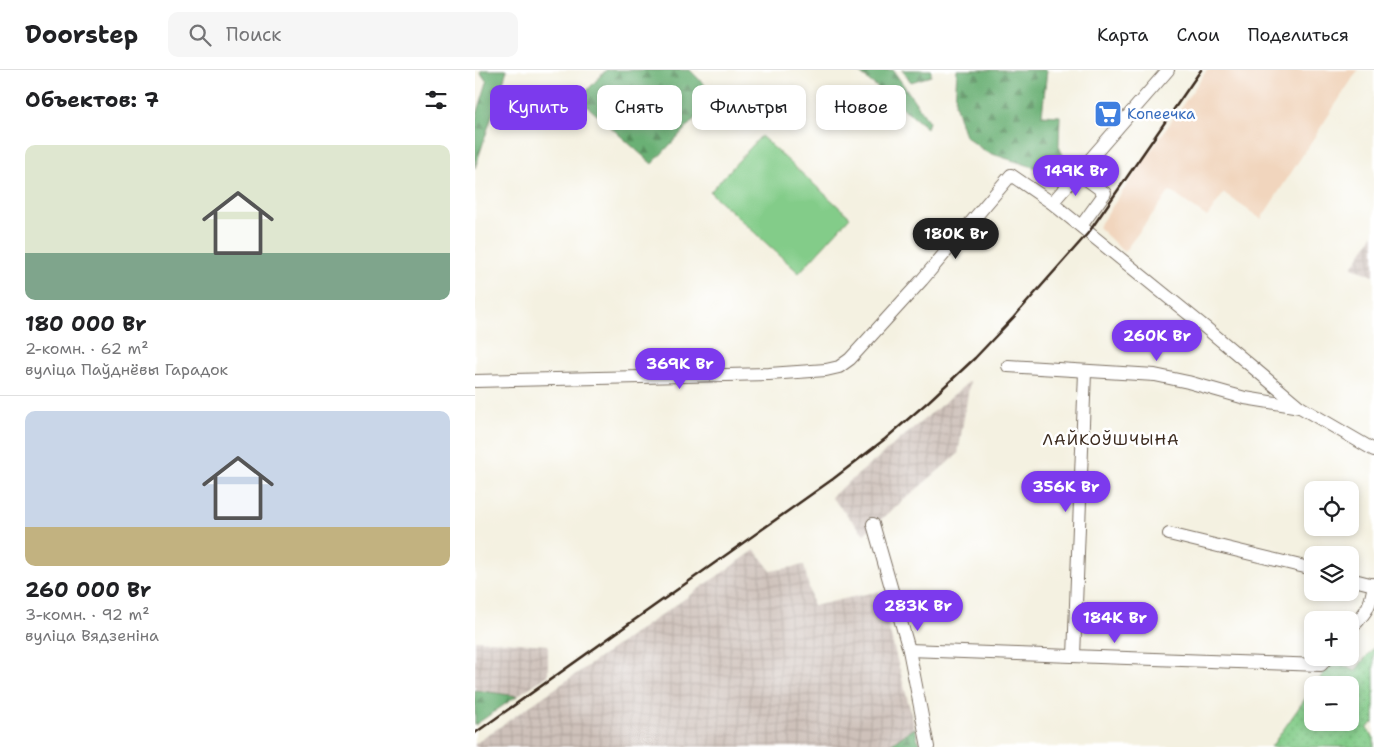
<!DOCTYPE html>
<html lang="ru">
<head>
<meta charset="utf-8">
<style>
  body { margin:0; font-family:"Shantell Sans",sans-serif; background:#f6f6f6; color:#202124; height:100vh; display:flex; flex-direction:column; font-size:19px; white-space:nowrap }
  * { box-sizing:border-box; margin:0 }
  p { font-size:16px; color:#757577 }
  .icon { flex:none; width:28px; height:28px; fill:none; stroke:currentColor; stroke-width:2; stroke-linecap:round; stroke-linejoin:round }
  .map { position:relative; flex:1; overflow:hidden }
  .side { display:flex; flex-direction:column; background:#fff; width:475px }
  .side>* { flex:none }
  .banner { position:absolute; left:15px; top:15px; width:475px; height:45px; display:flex; gap:10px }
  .buttons { position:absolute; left:829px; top:411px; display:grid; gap:10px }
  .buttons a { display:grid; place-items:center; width:55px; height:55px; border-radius:10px; background:#fff; box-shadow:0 2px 8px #0003; font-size:25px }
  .price { position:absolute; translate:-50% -42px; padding:0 11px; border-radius:18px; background:#7c3aed; color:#fff; font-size:16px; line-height:32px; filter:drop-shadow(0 1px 2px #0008) }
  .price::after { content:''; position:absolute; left:50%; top:30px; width:15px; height:11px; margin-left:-8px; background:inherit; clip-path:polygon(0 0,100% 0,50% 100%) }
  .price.current { background:#222; color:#fff }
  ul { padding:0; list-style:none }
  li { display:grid; align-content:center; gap:10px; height:265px; padding:0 25px }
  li+li { border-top:1px solid #e0e0e0 }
  li span { display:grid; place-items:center; height:155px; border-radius:10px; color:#555 }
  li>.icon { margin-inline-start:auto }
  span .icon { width:90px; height:90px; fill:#fffc; stroke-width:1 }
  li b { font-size:21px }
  h2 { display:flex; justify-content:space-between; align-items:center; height:60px; padding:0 25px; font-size:21px }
  .pill { padding:0 18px; border-radius:10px; background:#fff; box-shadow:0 2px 8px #0003; font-size:18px; line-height:45px }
  .pill.current { background:#7c3aed; color:#fff }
  header { display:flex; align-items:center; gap:30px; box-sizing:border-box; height:70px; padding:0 25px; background:#fff; border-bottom:1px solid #e0e0e0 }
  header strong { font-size:24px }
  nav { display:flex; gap:28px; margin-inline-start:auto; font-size:18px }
  .search { width:350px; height:45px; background:#f6f6f6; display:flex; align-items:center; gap:12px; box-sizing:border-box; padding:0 18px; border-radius:10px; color:#757577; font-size:19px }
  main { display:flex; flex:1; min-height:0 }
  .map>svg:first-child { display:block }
  .built { fill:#f1d5bd }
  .industrial { fill:url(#industrial-grid) }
  .grass { fill:url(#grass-dots); stroke:#5f7b54 }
  .forest { fill:url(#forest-firs); stroke:#526d4a }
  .park { fill:#83cc89; stroke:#5f7b54 }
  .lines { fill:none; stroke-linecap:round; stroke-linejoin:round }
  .minor-casing { stroke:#7c7062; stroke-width:14 }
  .minor { stroke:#fff; stroke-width:12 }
  .rail { stroke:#3b2a1e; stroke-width:2.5 }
  .labels { text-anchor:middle; stroke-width:5; stroke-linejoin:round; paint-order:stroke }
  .shop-label { font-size:15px; fill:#366cbe; stroke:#fff; text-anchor:start }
  .neighbourhood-label { font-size:16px; letter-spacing:1px; fill:#3b2a1e; stroke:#fff }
</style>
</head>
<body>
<header>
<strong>Doorstep</strong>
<div class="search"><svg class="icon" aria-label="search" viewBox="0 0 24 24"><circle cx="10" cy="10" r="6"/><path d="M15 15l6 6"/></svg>Поиск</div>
<nav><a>Карта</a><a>Слои</a><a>Поделиться</a></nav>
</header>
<main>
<section class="side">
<h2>Объектов: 7<svg class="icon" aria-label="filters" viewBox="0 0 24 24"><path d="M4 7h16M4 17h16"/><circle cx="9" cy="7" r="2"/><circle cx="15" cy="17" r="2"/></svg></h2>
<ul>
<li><span style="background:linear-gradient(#dfe7d0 70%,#7fa58c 0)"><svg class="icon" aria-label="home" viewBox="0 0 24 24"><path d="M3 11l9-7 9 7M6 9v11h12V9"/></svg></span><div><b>180 000 Br</b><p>2-комн. · 62 m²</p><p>вуліца Паўднёвы Гарадок</p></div></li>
<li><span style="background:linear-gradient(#c9d6e8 75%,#c2b280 0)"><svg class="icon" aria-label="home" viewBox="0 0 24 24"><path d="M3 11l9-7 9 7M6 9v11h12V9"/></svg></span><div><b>260 000 Br</b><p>3-комн. · 92 m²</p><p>вуліца Вядзеніна</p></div></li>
</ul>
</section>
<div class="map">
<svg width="899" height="677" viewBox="0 0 899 677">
  <defs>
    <pattern id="industrial-grid" width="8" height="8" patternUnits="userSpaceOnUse" patternTransform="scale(1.25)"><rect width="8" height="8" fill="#cec1ba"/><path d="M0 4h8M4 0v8" fill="none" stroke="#b2a69f"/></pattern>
    <pattern id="grass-dots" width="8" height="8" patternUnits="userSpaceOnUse" patternTransform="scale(1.25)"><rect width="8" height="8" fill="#83cc89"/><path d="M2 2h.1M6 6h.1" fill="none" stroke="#72af76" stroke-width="1.8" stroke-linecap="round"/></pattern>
    <pattern id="forest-firs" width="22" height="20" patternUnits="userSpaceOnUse" patternTransform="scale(1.25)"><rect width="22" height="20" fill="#6ab075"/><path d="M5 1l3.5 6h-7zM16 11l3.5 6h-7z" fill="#588f5f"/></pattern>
  </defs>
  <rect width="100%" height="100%" fill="#fff"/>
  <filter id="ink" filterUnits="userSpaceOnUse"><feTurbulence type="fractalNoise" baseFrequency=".02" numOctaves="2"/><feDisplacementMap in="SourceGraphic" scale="10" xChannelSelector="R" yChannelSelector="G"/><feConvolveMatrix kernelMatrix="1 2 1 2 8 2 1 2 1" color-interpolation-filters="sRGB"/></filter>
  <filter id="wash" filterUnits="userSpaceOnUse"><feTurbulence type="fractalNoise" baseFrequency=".0096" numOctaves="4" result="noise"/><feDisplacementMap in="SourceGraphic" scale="20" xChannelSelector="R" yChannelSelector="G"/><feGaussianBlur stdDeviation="1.12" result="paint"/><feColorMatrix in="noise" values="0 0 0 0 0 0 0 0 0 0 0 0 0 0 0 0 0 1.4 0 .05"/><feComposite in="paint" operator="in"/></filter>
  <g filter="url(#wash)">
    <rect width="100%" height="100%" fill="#f4f1e1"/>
    <path class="built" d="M732,0H883L786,149L749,123L732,147L695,121L649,182L623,157Z"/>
    <g class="industrial">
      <path d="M899,164V206L877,197Z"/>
      <path d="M495,311L483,384L389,464L356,427Z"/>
      <path d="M280,480L296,501L329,495L338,536L404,521L440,658L411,677H0V674Z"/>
      <path d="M0,570L73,575V605L42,626L0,620Z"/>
    </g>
    <path class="grass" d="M899,577V652L892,658L899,668V677H796L837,619L838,652H875V615H840L858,590L880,601Z"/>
    <g class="forest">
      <path d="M7,0H32L0,98V51L12,12L5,2Z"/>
      <path d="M131,0H215L241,26L177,94L104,29Z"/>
      <path d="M381,0H418L454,52L452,58Z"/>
      <path d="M427,0H456V6L436,12Z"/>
      <path d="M482,0H572L567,45L585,46L584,76L590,90L577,103L511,82L490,66L480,34Z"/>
      <path d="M0,620L42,626L0,655Z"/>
      <path d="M440,658L445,677H411Z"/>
    </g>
    <path class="park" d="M286,66L375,147L324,203L235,122Z"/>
  </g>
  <g filter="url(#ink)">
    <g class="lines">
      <defs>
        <g id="minor">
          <path d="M603,103L630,123L606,156"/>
          <path d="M577,133L693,0"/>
          <path d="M533,296L680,305L713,312L770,328L825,337"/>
          <path d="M0,311L294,304L351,300L364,297L375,289L447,210L536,105L577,133L731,258L825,337L899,380"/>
          <path d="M398,454L434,580L453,677"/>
          <path d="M694,464L838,499"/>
          <path d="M875,509L899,515"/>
          <path d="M875,560C891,542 895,539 899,514"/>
          <path d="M434,580L846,595L852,588"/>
          <path d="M599,586L610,302"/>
        </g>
      </defs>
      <use href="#minor" class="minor-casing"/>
      <use href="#minor" class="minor"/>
      <path class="rail" d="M0,663L358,409L410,369L454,331L500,288L538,248L614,162L726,0"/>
    </g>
  </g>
  <defs>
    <symbol id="supermarket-square" viewBox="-11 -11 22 22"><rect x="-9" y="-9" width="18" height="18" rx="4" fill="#3f7fe0" stroke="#fff"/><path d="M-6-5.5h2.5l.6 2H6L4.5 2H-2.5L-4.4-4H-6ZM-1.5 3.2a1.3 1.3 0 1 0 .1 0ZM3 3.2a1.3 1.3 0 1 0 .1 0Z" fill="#fff"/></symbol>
  </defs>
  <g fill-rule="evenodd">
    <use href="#supermarket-square" x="617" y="28" width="32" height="32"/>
  </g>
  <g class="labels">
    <g class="shop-label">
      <text x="652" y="49">Копеечка</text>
    </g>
    <g class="neighbourhood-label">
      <text x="636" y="375">ЛАЙКОЎШЧЫНА</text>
    </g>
  </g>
</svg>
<div class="buttons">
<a><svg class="icon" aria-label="locate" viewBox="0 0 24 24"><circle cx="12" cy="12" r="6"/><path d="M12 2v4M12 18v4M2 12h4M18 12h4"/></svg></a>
<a><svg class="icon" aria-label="layers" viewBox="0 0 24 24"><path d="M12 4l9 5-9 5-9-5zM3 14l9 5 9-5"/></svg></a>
<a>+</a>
<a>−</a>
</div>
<b class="price" style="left:601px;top:127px">149K Br</b>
<b class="price current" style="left:481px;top:190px">180K Br</b>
<b class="price" style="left:682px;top:292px">260K Br</b>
<b class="price" style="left:205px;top:320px">369K Br</b>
<b class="price" style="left:591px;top:443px">356K Br</b>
<b class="price" style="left:443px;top:562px">283K Br</b>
<b class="price" style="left:640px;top:574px">184K Br</b>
<div class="banner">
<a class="pill current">Купить</a>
<a class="pill">Снять</a>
<a class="pill">Фильтры</a>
<a class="pill">Новое</a>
</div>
</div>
</main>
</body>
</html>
